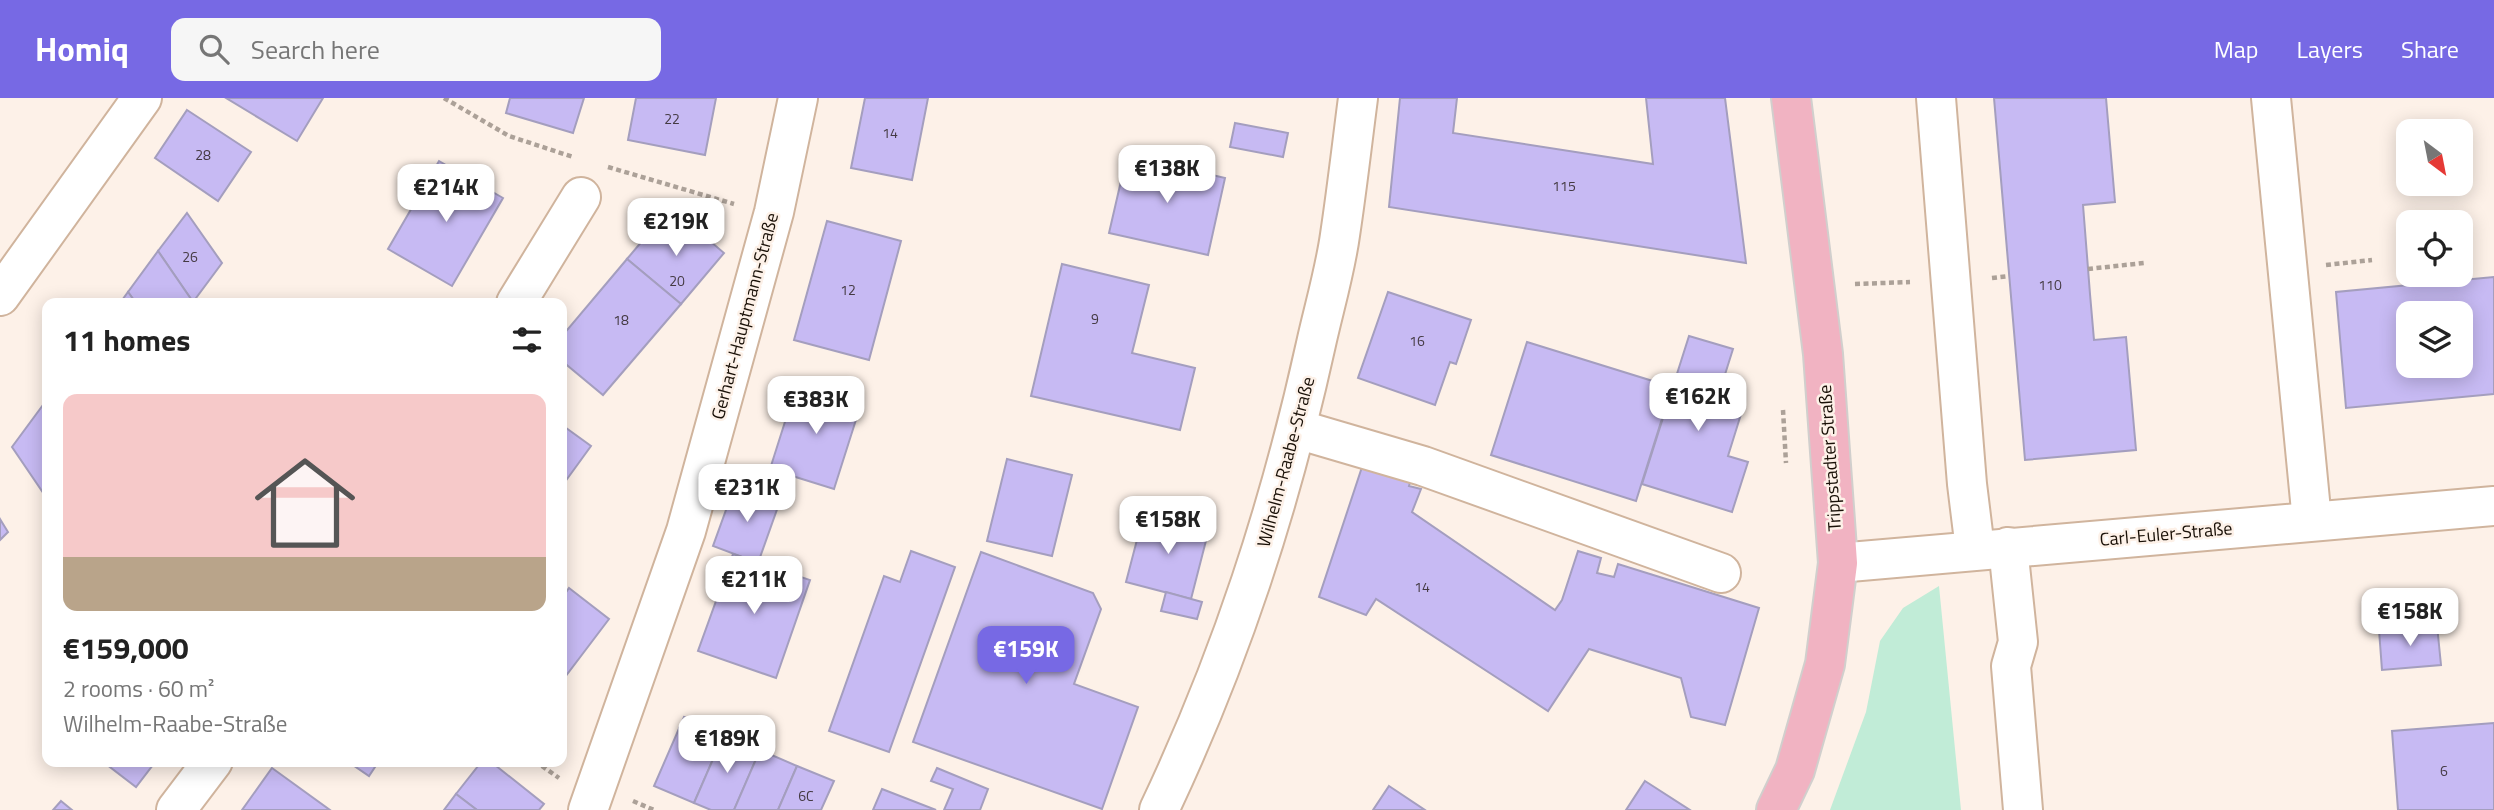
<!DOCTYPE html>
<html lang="en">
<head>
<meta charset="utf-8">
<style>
  body { margin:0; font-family:"Titillium Web",sans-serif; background:#f6f6f6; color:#222; height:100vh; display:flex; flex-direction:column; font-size:26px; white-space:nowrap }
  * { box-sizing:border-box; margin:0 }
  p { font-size:23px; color:#767676 }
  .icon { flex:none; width:38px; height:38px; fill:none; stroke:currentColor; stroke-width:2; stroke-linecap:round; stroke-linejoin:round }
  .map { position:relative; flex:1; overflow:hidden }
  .sheet { position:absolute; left:42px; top:200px; width:525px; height:469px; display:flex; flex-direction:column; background:#fff; border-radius:14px; box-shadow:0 4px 18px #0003 }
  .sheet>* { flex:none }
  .needle { width:46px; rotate:148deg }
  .controls { position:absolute; left:2396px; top:21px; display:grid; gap:14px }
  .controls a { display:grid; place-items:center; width:77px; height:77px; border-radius:14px; background:#fff; box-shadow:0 4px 18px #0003; font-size:35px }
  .price { position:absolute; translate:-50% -60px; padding:0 16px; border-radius:14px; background:#fff; color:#222; font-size:23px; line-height:46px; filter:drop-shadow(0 2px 4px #0008) }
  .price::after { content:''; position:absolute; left:50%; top:42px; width:21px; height:16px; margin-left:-10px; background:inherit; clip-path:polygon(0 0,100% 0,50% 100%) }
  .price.current { background:#7769e4; color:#fff }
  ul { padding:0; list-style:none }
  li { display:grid; align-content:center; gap:14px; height:371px; padding:0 21px }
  li span { display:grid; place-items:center; height:217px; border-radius:14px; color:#555 }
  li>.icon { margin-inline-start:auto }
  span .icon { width:126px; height:126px; fill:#fffc; stroke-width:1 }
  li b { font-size:30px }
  h2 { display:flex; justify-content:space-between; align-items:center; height:84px; padding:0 21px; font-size:30px }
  header { display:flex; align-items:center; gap:42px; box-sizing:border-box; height:98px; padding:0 35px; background:#7769e4; color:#fff }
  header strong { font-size:33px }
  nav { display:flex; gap:38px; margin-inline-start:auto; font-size:24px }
  .search { width:490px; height:63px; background:#f6f6f6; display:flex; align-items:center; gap:18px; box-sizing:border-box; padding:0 24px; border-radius:14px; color:#767676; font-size:26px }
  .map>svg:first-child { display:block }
  .green { fill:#c1ecd7 }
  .building { fill:#c7baf3; stroke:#a49ebe; stroke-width:2; fill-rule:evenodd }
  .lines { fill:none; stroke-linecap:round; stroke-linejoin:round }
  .minor-casing { stroke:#d0b49d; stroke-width:42 }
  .major-casing { stroke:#d1cfcd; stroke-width:42 }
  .path { stroke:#aca198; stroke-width:4.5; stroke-dasharray:5 3.5; stroke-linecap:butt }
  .minor { stroke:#fff; stroke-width:38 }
  .major { stroke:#f1b3c2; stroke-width:38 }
  .labels { text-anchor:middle; stroke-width:5; stroke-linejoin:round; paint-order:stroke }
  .number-label { font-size:14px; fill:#443a42 }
  .street-label { font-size:18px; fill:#191007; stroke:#fdf1e8 }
</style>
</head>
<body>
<header>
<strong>Homiq</strong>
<div class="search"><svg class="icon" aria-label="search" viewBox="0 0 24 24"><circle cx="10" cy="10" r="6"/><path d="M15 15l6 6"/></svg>Search here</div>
<nav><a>Map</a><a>Layers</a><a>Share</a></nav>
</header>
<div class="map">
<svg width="2494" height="712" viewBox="0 0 2494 712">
  <rect width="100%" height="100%" fill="#fdf1e8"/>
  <path class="green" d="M1939,488L1961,712H1830L1866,614L1880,543L1903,510Z"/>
  <g class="building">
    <path d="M226,0H323L297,43Z"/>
    <path d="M510,0H584L573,35L506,15Z"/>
    <path d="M636,0H716L705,57L628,42Z"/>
    <path d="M865,0H928L912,82L851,70Z"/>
    <path d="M1400,0H1457L1453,35L1653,66L1646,0H1725L1746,165L1389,109Z"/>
    <path d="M1994,0H2106L2115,104L2083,107L2090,196L2094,242L2126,239L2136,352L2025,362Z"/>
    <path d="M187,12L251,54L218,103L155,60Z"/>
    <path d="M1235,25L1288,35L1283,59L1230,49Z"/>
    <path d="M1127,57L1225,80L1208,157L1109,135Z"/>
    <path d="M439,63L503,100L452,188L388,151Z"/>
    <path d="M187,115L222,165L193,204L158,153Z"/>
    <path d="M682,119L724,155L681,206L627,161L659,123L671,133Z"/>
    <path d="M827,123L901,143L869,262L794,242Z"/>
    <path d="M158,153L193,204L192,205H136L128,194Z"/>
    <path d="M627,161L681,206L603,297L562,263V238Z"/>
    <path d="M1062,166L1149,187L1132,255L1195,270L1180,332L1031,298Z"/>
    <path d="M2494,179V296L2346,310L2336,194ZM2408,215H2460V268H2408Z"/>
    <path d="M128,194L136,205H120Z"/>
    <path d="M1388,194L1471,222L1456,266L1450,264L1435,307L1358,280Z"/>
    <path d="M1689,238L1733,251L1716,305L1742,313L1728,358L1748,364L1732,414L1642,386Z"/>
    <path d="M1527,244L1672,289L1636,403L1491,357Z"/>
    <path d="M797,286L861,306L834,391L770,371Z"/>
    <path d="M43,307L47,313L46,399L12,349Z"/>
    <path d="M562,327L591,348L562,388Z"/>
    <path d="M1365,360L1413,375L1409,388L1421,391L1412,414L1555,512L1562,502L1578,453L1601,460L1597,475L1614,479L1618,466L1759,510L1725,627L1691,619L1681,580L1589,551L1548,613L1376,501L1366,517L1319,499Z"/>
    <path d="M1007,361L1072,377L1052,458L987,443Z"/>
    <path d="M735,387L780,403L758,465L713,448Z"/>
    <path d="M1144,415L1209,431L1191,501L1126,484Z"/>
    <path d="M0,421L8,434L0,442Z"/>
    <path d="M911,453L955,469L889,654L829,633L884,478L900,484Z"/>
    <path d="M981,454L1093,495L1101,511L1074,586L1138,609L1102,711L913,644Z"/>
    <path d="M733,456L810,482L776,580L698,553Z"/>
    <path d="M569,490L609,521L562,583V500Z"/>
    <path d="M1166,494L1202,504L1197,521L1161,513Z"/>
    <path d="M2437,527L2441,567L2382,572L2379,532Z"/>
    <path d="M684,619L724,636L694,705L654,688Z"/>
    <path d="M2494,625V712H2398L2392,633Z"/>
    <path d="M724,636L760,652L734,712H711L694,705Z"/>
    <path d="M760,652L797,668L778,712H734Z"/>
    <path d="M102,663H156L136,689Z"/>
    <path d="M347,663H379L369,678Z"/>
    <path d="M482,663H490L544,706L539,712H477L456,696Z"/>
    <path d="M797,668L834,683L821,712H778Z"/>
    <path d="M272,670L330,712H242Z"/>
    <path d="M937,670L988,691L980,712H944L953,691L931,683Z"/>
    <path d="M1645,683L1690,712H1626Z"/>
    <path d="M1389,688L1425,712H1373Z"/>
    <path d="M882,691L936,712H873Z"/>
    <path d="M456,696L477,712H444Z"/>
    <path d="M61,703L72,712H53Z"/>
  </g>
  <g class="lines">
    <defs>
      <g id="minor">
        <path d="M1936,0L1967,386L1975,451"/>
        <path d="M2271,0L2312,423"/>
        <path d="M0,198L142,0"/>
        <path d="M516,205L581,99"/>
        <path d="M1297,331L1423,368L1721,475"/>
        <path d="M2008,449L2018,544L2011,568L2023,712"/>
        <path d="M1838,465L2494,408"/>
        <path d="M176,712L213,663"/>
        <path d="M588,712L686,433L774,114L798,0"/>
        <path d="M1159,712C1231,560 1280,409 1316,246C1324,210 1335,173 1340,137C1347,91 1352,46 1358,0"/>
      </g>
      <path id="major" d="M1776,712L1795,672L1825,566L1838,465L1823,256L1791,0"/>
    </defs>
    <use href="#minor" class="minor-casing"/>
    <use href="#major" class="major-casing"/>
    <g class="path">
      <path d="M444,0L509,38L573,59"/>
      <path d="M608,69L734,106"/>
      <path d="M2326,167L2372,162"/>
      <path d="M2088,171L2144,165"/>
      <path d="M1992,180L2009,178"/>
      <path d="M1855,186L1910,184"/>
      <path d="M1783,312L1786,365"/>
      <path d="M535,663L559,680"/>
      <path d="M633,703L654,712"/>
    </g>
    <use href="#minor" class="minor"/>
    <use href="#major" class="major"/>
  </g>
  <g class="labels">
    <g class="number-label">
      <text x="672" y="26">22</text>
      <text x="890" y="40">14</text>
      <text x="203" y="62">28</text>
      <text x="1564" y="93">115</text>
      <text x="190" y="164">26</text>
      <text x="677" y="188">20</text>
      <text x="2050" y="192">110</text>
      <text x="848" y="197">12</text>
      <text x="1095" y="226">9</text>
      <text x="621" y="227">18</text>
      <text x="1417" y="248">16</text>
      <text x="1422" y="494">14</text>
      <text x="2444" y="678">6</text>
      <text x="806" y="703">6C</text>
    </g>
    <g class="street-label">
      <text transform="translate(745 218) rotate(-75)" y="6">Gerhart-Hauptmann-Straße</text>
      <text transform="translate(1830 360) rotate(-94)" y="6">Trippstadter Straße</text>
      <text transform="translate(1286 364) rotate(-75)" y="6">Wilhelm-Raabe-Straße</text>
      <text transform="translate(2166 436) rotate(-5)" y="6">Carl-Euler-Straße</text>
    </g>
  </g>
</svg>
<div class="controls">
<a><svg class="needle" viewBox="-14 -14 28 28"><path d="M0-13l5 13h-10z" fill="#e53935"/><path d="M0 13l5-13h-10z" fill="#767676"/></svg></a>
<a><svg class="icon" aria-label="locate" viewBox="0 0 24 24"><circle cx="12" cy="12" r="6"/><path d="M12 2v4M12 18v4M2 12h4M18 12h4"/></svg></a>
<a><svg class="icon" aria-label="layers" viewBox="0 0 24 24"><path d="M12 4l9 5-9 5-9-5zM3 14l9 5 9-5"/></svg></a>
</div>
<b class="price" style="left:1167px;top:107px">€138K</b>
<b class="price" style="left:446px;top:126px">€214K</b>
<b class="price" style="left:676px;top:160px">€219K</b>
<b class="price" style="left:1698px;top:335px">€162K</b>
<b class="price" style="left:816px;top:338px">€383K</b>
<b class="price" style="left:747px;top:426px">€231K</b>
<b class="price" style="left:1168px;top:458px">€158K</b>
<b class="price" style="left:754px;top:518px">€211K</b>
<b class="price" style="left:2410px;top:550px">€158K</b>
<b class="price current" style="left:1026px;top:588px">€159K</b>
<b class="price" style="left:727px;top:677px">€189K</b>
<section class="sheet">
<h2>11 homes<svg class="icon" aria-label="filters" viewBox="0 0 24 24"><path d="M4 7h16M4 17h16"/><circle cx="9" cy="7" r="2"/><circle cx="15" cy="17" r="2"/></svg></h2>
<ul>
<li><span style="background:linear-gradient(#f6c9c9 75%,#b9a48a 0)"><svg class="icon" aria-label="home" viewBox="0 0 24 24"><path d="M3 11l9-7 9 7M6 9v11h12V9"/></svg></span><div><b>€159,000</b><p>2 rooms · 60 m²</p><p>Wilhelm-Raabe-Straße</p></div></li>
</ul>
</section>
</div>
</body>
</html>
